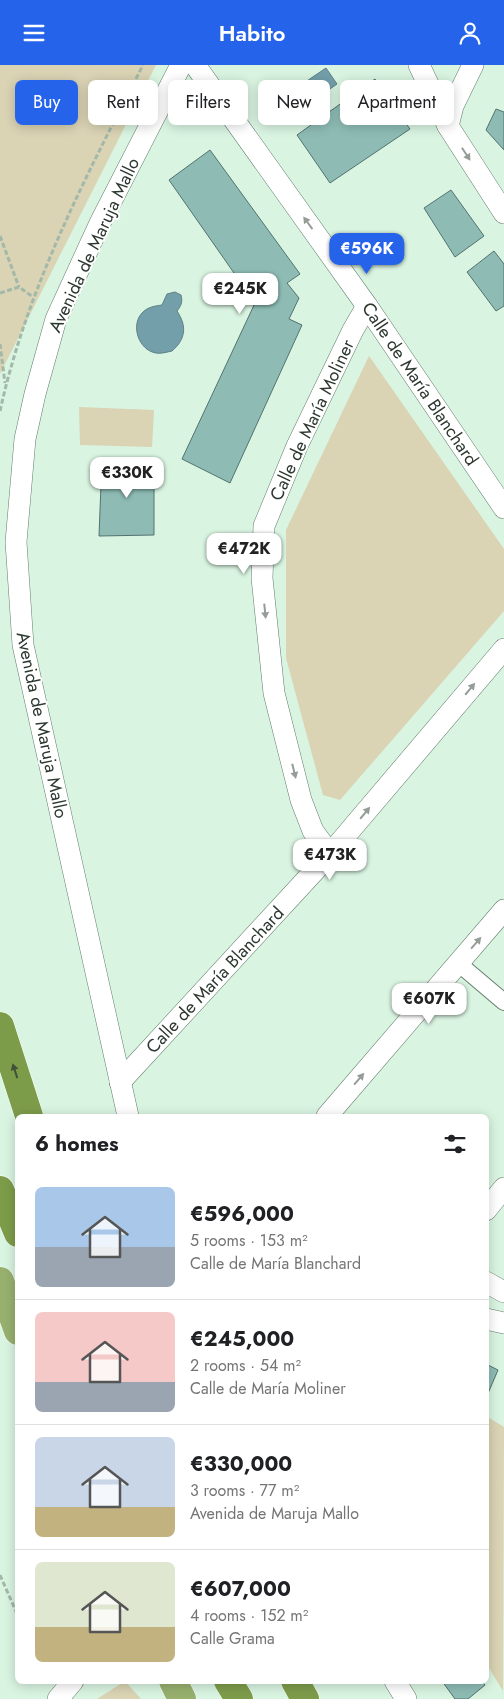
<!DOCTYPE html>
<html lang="en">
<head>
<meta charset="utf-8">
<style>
  body { margin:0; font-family:Jost,sans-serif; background:#f2f2f2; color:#202124; height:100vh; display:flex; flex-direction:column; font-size:19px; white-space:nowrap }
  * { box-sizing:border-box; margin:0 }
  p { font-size:16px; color:#757577 }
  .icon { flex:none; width:28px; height:28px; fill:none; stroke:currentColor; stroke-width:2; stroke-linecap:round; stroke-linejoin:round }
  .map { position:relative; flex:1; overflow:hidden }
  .details { position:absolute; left:15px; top:1049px; width:474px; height:570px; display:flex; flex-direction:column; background:#fff; border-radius:8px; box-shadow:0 2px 12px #0003 }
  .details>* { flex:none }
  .hud { position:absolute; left:15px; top:15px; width:475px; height:45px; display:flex; gap:10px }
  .price { position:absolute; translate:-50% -42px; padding:0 11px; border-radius:10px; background:#fff; color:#222; font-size:16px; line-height:32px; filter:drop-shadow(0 1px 2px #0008) }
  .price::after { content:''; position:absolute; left:50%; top:30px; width:15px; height:11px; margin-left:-8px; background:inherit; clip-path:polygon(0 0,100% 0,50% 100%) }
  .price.selected { background:#2563eb; color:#fff }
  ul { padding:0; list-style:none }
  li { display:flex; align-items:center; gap:15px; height:125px; padding:0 20px }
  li+li { border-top:1px solid #e0e0e0 }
  li span { display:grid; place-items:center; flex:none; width:140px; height:100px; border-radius:8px; color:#555 }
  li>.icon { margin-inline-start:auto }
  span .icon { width:60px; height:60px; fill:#fffc; stroke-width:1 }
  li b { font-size:21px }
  h2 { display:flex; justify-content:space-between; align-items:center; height:60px; padding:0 20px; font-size:21px }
  .chip { padding:0 18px; border-radius:8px; background:#fff; box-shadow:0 2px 12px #0003; font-size:18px; line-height:45px }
  .chip.selected { background:#2563eb; color:#fff }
  header { display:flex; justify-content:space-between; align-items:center; height:65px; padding:0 20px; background:#2563eb; color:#fff; font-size:22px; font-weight:600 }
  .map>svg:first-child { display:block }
  .green { fill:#dad3b4 }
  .water { fill:#739faa; stroke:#5e8086 }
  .building { fill:#8ebcb5; stroke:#53726e }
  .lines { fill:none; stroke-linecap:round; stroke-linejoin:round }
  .pedestrian-casing { stroke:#657d6d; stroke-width:18 }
  .minor-casing { stroke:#657d6d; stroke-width:22 }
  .trunk-casing { stroke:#fff; stroke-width:29 }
  .motorway-casing { stroke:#fff; stroke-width:29 }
  .path { stroke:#a2b8a9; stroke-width:3; stroke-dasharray:5 2.5; stroke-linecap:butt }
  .pedestrian { stroke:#fff; stroke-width:16 }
  .minor { stroke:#fff; stroke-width:21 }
  .trunk { stroke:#97b06e; stroke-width:28 }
  .motorway { stroke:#7d9c4a; stroke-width:28 }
  .oneway { fill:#969c98 }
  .oneway2 { fill:#415137 }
  .labels { text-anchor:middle; stroke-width:4; stroke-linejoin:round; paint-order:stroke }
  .street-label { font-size:18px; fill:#2d3831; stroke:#fff }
</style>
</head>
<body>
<header><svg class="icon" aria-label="menu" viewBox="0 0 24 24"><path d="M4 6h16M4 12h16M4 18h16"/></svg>Habito<svg class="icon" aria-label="person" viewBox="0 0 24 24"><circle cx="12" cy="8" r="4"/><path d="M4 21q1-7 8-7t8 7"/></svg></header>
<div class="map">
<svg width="504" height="1634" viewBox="0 0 504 1634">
  <rect width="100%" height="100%" fill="#d9f4e1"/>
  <g class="green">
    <path d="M0,0H156L0,309Z"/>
    <path d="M369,291L504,484V546L340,735L323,730L286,593V465Z"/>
    <path d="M79,342L154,345L152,382L80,380Z"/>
    <path d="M486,1351L504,1362L503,1626L486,1598Z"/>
    <path d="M125,1616L141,1634H97Z"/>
  </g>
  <g class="water">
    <path d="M326,3L337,19L307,40L295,24Z"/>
    <path d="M175,227L181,230C183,237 181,241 177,246C187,261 186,274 172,286C167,287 161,289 156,288C138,285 130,259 143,247C148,242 155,241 162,240L167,229Z"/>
  </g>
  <g class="building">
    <path d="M375,14L410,64L330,118L297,70Z"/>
    <path d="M496,44L504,47V85L486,65Z"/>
    <path d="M210,85L300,209L287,218L299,233L289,254L302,260L230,418L182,394L255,238L169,115Z"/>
    <path d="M451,125L484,171L455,192L424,143Z"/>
    <path d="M494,186L504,199V241L496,246L467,207Z"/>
    <path d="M102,395L154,397V470L99,471Z"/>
    <path d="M486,1299L498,1305L486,1333Z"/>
    <path d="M442,1616H482L485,1620L468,1634H455Z"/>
  </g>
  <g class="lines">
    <defs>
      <path id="pedestrian" d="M458,898L504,937"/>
      <g id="minor">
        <path d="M195,0L367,241L504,443"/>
        <path d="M419,0L448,61L504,148"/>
        <path d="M448,61L453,41L473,0"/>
        <path d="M330,789L313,766L301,735L274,628L262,513L264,461L297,381L353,265L367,241"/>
        <path d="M120,1017L330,789L504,584"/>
        <path d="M128,1051L23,580L16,477L25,374L35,329L56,254L100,158L181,0"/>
        <path d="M327,1051L504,845"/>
        <path d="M486,1145L504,1123"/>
        <path d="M486,1217L504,1227"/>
        <path d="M486,1254L504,1258"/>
        <path d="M395,1616L406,1634"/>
        <path d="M58,1634L73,1616"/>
      </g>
      <g id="trunk">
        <path d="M0,1216L18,1266"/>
        <path d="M173,1616L182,1634"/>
      </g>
      <g id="motorway">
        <path d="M0,961L29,1051"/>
        <path d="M0,1125L18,1168"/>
        <path d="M228,1616L239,1634"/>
        <path d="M295,1616L305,1634"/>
      </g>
    </defs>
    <use href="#pedestrian" class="pedestrian-casing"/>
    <use href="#minor" class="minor-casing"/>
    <use href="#trunk" class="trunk-casing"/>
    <use href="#motorway" class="motorway-casing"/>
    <g class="path">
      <path d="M0,171L19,222"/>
      <path d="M0,228L19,222L33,232"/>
      <path d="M0,279L5,318"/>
      <path d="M0,346C27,223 86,111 143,0"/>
      <path d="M0,1510L18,1551"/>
    </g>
    <use href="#pedestrian" class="pedestrian"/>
    <use href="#minor" class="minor"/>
    <use href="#trunk" class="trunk"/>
    <use href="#motorway" class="motorway"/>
  </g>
  <defs><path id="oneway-solid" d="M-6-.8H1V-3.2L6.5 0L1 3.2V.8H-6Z" transform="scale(1.25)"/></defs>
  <g class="oneway">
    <use href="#oneway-solid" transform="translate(466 89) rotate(57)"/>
    <use href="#oneway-solid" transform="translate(308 158) rotate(-126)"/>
    <use href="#oneway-solid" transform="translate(265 546) rotate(84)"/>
    <use href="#oneway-solid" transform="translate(470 624) rotate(-50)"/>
    <use href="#oneway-solid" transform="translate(294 706) rotate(76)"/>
    <use href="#oneway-solid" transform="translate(365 748) rotate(-50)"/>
    <use href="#oneway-solid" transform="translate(476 878) rotate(-49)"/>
    <use href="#oneway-solid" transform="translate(359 1014) rotate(-49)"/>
  </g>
  <use class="oneway2" href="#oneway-solid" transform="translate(15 1006) rotate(-108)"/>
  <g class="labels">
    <g class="street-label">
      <text transform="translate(94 180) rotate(-65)" y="6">Avenida de Maruja Mallo</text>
      <text transform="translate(420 319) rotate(56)" y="6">Calle de María Blanchard</text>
      <text transform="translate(312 355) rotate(-65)" y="6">Calle de María Moliner</text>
      <text transform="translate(42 660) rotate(78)" y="6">Avenida de Maruja Mallo</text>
      <text transform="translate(215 915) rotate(-47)" y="6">Calle de María Blanchard</text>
    </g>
  </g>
</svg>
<b class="price selected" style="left:367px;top:210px">€596K</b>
<b class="price" style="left:240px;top:250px">€245K</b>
<b class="price" style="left:127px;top:434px">€330K</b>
<b class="price" style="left:244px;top:510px">€472K</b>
<b class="price" style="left:330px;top:816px">€473K</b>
<b class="price" style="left:429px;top:960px">€607K</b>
<div class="hud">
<a class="chip selected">Buy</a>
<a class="chip">Rent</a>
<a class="chip">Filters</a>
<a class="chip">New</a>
<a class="chip">Apartment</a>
</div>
<section class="details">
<h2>6 homes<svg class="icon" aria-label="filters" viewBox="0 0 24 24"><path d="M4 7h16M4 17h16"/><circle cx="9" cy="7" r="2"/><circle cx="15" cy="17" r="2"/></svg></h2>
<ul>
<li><span style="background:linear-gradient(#a9c7e8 60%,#9aa5b1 0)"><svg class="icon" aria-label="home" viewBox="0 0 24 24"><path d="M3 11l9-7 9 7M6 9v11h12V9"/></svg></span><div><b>€596,000</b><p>5 rooms · 153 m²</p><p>Calle de María Blanchard</p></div></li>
<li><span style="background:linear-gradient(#f6c9c9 70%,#9aa5b1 0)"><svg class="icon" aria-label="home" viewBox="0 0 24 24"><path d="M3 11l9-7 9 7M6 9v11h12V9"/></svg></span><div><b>€245,000</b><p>2 rooms · 54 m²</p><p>Calle de María Moliner</p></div></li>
<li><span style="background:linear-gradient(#c9d6e8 70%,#c2b280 0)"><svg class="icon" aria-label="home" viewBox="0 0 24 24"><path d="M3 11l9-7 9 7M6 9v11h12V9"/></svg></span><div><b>€330,000</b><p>3 rooms · 77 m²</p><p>Avenida de Maruja Mallo</p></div></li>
<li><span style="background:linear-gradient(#dfe7d0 65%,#c2b280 0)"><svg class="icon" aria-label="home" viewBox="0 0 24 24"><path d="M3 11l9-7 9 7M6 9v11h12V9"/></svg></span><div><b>€607,000</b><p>4 rooms · 152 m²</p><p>Calle Grama</p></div></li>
</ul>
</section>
</div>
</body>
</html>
